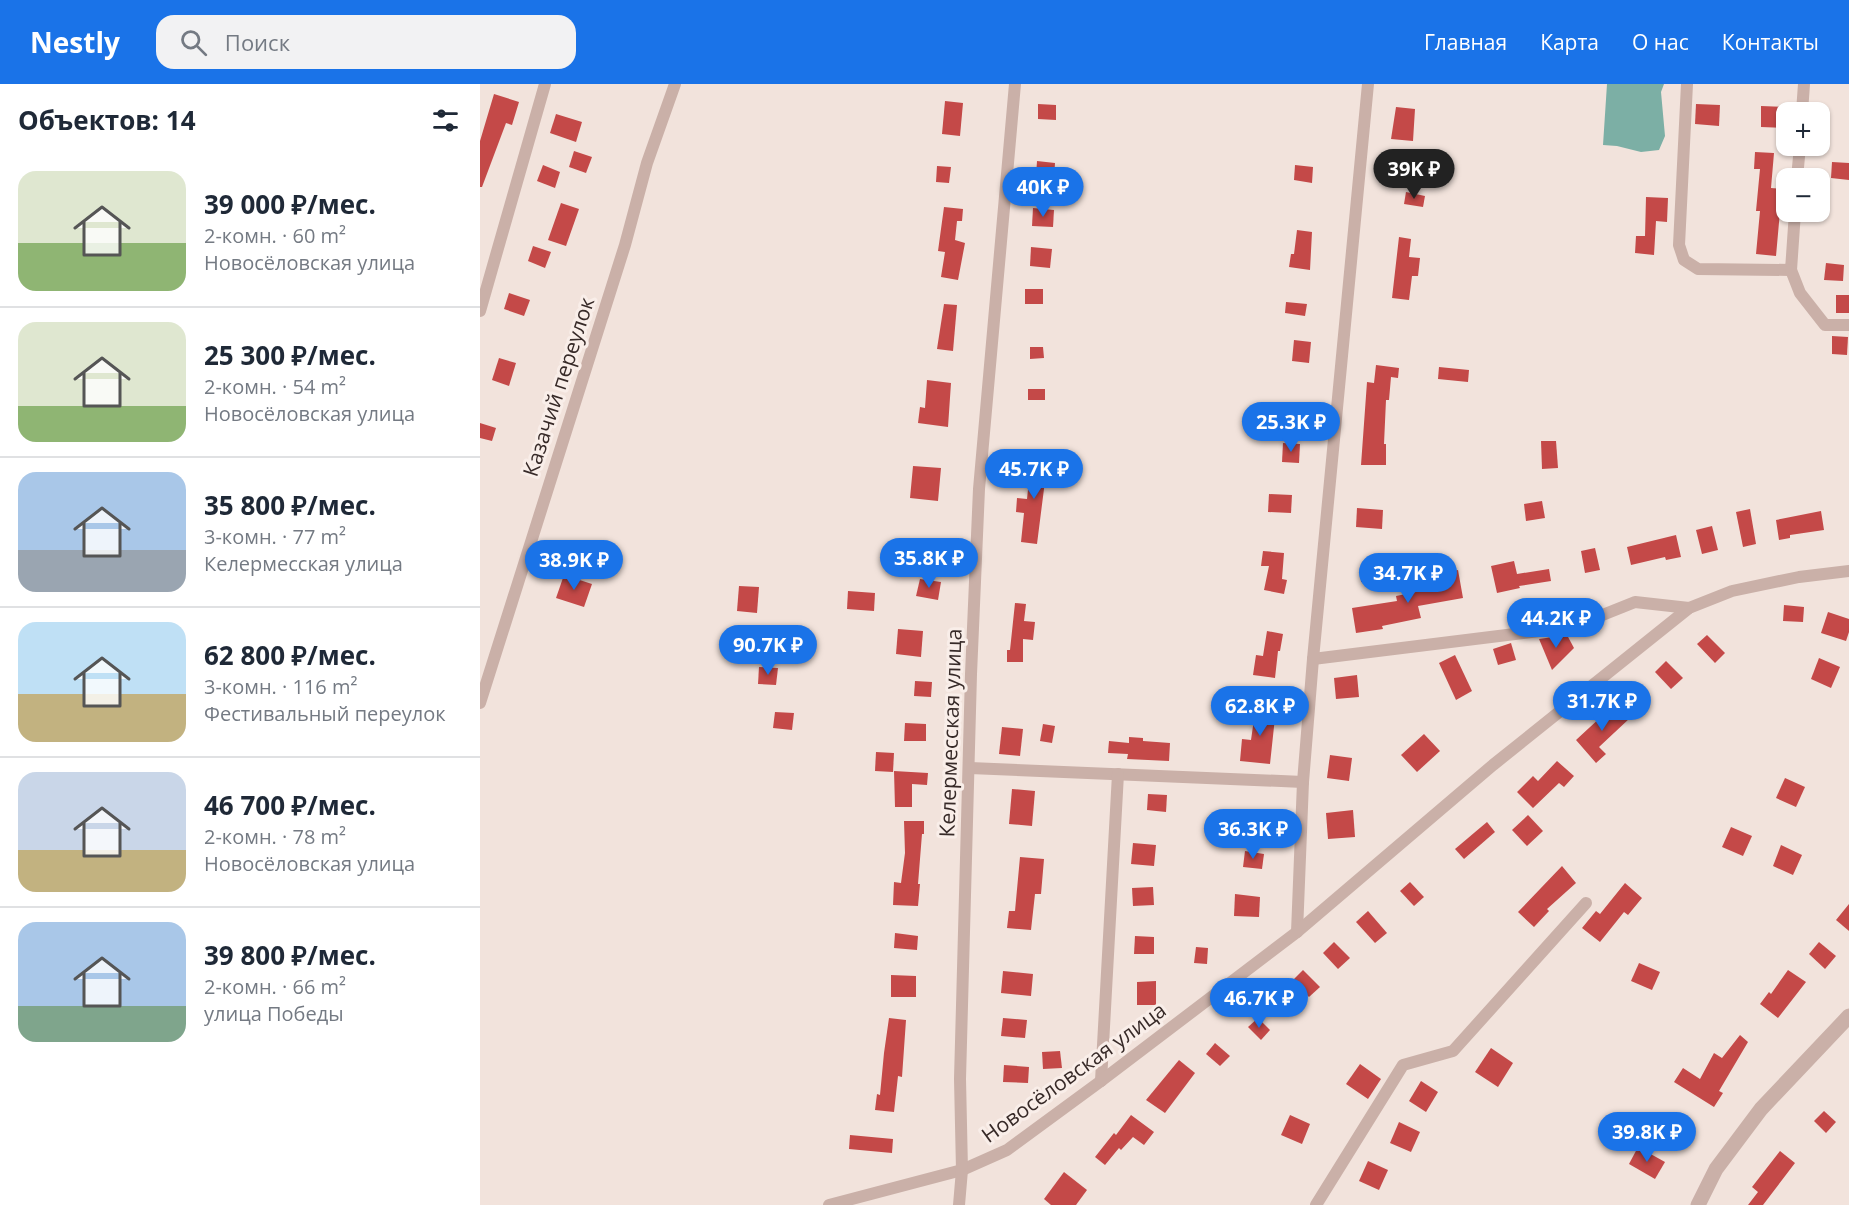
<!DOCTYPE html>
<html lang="ru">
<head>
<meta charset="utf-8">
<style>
  body { margin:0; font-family:"Open Sans",sans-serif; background:#f2f2f3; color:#1f2937; height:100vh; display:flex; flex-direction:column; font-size:22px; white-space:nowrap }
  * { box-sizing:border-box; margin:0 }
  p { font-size:20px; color:#747a83 }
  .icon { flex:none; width:33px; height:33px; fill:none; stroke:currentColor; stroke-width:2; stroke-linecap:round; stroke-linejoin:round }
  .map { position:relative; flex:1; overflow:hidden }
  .side { display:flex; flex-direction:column; background:#fff; width:480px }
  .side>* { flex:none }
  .buttons { position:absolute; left:1296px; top:18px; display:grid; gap:12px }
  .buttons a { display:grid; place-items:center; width:54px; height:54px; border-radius:12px; background:#fff; box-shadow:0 2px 4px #0004; font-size:30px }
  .price { position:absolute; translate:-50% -51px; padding:0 14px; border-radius:21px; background:#1a73e8; color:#fff; font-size:20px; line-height:39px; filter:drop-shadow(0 2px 3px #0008) }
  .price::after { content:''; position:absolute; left:50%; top:36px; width:18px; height:14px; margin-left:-9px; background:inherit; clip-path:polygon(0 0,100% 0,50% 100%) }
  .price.current { background:#222; color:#fff }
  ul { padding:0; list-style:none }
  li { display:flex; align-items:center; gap:18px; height:150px; padding:0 18px }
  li+li { border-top:2px solid #e0e1e3 }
  li span { display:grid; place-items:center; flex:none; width:168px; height:120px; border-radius:18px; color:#555 }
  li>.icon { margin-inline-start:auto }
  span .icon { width:72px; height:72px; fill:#fffc; stroke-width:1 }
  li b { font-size:26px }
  h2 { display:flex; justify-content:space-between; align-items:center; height:72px; padding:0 18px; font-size:26px }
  header { display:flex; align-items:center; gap:36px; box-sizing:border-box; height:84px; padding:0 30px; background:#1a73e8; color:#fff }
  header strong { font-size:28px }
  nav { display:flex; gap:33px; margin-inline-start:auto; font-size:21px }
  .search { width:420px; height:54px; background:#f2f2f3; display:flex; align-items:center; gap:15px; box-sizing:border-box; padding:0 21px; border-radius:18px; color:#747a83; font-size:22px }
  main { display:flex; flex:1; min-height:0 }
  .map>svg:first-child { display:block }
  .water { fill:#7cafa5 }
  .building { fill:#c44948 }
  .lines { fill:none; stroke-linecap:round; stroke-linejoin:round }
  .minor { stroke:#cab0a8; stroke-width:12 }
  .tertiary { stroke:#cab0a8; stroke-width:15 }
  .labels { text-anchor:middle; stroke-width:6; stroke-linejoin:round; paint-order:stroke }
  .street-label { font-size:21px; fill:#372a28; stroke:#f9eee9 }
</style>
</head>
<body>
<header>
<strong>Nestly</strong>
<div class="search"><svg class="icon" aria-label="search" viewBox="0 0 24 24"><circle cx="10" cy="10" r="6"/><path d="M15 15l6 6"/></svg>Поиск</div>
<nav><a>Главная</a><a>Карта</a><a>О нас</a><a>Контакты</a></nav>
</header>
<main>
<section class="side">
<h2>Объектов: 14<svg class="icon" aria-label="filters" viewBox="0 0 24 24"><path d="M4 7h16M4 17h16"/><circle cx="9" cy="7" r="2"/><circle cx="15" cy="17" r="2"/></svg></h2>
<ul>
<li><span style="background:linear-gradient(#dfe7d0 60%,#8fb573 0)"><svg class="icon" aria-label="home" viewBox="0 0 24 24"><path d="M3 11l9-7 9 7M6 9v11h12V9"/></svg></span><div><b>39 000 ₽/мес.</b><p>2-комн. · 60 m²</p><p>Новосёловская улица</p></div></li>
<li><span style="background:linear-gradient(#dfe7d0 70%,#8fb573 0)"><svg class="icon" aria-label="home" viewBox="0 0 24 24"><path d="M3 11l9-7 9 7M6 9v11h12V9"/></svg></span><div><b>25 300 ₽/мес.</b><p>2-комн. · 54 m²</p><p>Новосёловская улица</p></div></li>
<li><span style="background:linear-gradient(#a9c7e8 65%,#9aa5b1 0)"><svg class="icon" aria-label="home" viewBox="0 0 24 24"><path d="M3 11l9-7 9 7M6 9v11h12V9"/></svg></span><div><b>35 800 ₽/мес.</b><p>3-комн. · 77 m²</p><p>Келермесская улица</p></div></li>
<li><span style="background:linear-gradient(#bfe0f5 60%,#c2b280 0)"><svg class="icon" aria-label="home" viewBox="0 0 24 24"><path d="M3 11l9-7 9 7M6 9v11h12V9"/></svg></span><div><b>62 800 ₽/мес.</b><p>3-комн. · 116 m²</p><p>Фестивальный переулок</p></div></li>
<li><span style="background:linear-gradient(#c9d6e8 65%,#c2b280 0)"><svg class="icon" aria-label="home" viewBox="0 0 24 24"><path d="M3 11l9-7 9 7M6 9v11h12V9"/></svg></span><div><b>46 700 ₽/мес.</b><p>2-комн. · 78 m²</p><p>Новосёловская улица</p></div></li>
<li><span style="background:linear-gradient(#a9c7e8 70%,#7fa58c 0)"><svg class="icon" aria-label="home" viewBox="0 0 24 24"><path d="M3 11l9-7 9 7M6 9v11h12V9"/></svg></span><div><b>39 800 ₽/мес.</b><p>2-комн. · 66 m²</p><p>улица Победы</p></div></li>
</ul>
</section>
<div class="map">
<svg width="1369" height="1121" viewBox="0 0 1369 1121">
  <rect width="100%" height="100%" fill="#f2e3dc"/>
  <path class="water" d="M1127,0H1184L1181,8L1185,52L1179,66L1161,68L1137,62L1123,61Z"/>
  <g class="building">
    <path d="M14,10L39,18L32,41L26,39L2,103H0V57Z"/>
    <path d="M465,17L483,19L480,52L462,50Z"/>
    <path d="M558,20L576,21V36L558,35Z"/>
    <path d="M1216,20L1240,21L1239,42L1215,40Z"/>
    <path d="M1281,22L1304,23V44L1281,43Z"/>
    <path d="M916,23L935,25L933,57L911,55Z"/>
    <path d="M76,30L102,38L96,58L70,49Z"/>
    <path d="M94,67L112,73L106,89L89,83Z"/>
    <path d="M1275,68L1294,69L1291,104L1302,105L1296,172L1276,170L1280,127H1276L1280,85H1274Z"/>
    <path d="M557,77L575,79L574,94L556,92Z"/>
    <path d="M1352,78L1369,79V96L1351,94Z"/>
    <path d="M63,81L80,88L75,104L57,97Z"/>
    <path d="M815,81L833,83L832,99L814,96Z"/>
    <path d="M457,82L471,83L469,99L456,98Z"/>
    <path d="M926,108L945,112L943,123L924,120Z"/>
    <path d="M1166,113L1188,114L1187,138L1176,137L1174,171L1155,169L1156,152H1165Z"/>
    <path d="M81,119L99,125L86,162L68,156Z"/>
    <path d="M464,123L483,125L482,137H477L475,156L485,159L478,196L461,193L465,168L458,167Z"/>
    <path d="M553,124L574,126L573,143L552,142Z"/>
    <path d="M817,146L832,148L830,186L809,183L811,170H814Z"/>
    <path d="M919,153L931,155L929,173L940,174L938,192H932L929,216L912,214Z"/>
    <path d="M53,162L71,168L65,184L48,177Z"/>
    <path d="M551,163L572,165L570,184L550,182Z"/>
    <path d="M1346,179L1364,181L1363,197L1344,196Z"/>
    <rect x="545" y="205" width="18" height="15"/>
    <path d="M29,209L50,216L44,232L24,225Z"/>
    <rect x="1356" y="211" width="13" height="18"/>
    <path d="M806,218L827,220L825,232L805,229Z"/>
    <path d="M464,220L477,221L473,267L457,265Z"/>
    <path d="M1352,252L1368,253L1367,271L1352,270Z"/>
    <path d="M814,256L831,258L829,279L812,277Z"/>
    <path d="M550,263H563L564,274L550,275Z"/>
    <path d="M19,274L36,279L29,302L12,296Z"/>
    <path d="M896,281L919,284L918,294L911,293L909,316H906L904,360H906V381H881L887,298L894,299Z"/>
    <path d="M959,283L989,286L988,298L958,295Z"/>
    <path d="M447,296L471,299L468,343L438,339L440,323L445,324Z"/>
    <rect x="548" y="305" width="17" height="11"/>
    <path d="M800,325L820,327L819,340L798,338Z"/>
    <path d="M0,339L16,344L12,357L0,354Z"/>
    <path d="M1061,357H1076L1078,384L1062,385Z"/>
    <path d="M803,359L820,360L819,379L802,378Z"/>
    <path d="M551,377L574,379L572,397H565L557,460L541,458L544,429L536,428L537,414L547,415Z"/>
    <path d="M433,382L461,384L458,417L430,414Z"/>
    <path d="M789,410L812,411L811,429L788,428Z"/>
    <path d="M1062,417L1065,434L1046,437L1044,420Z"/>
    <path d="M877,424L903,426L902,445L876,443Z"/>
    <path d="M1270,425L1276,460L1263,463L1256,428Z"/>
    <path d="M1341,427L1344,446L1310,451V454L1299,456L1296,436Z"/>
    <path d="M1232,442L1238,466L1222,470L1216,446Z"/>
    <path d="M1196,451L1201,473L1186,476L1185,473L1151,481L1147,463Z"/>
    <path d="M444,459L458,461L456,474L442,471Z"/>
    <path d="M1115,464L1120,486L1105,489L1101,467Z"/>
    <path d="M783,467L804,469L802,495L807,496L804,510L784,506L789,482H781Z"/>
    <path d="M1034,477L1037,490L1069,485L1071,497L1039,502L1040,504L1017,509L1011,482Z"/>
    <path d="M881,483L899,484V498H881Z"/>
    <path d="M978,486L983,514L938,522L941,534L902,542L903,545L876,549L872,524L917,517L916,512L956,504L953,490Z"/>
    <path d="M84,491L112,500L104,523L76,514Z"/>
    <path d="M440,495L461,498L458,516L436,512Z"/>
    <path d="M259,502L279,503L277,529L257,527Z"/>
    <path d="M368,507L395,509L394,527L367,525Z"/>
    <path d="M535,519L546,520L544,537L555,538L553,556L543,555V578H527V566H530Z"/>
    <path d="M1304,521L1324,523L1323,538L1303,537Z"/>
    <path d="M1348,528L1369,535V548L1366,557L1341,549Z"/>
    <path d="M418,545L443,547L441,573L416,570Z"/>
    <path d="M787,547L803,550L800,567H798L795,594L773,591L776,571L783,572Z"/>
    <path d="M1087,551L1094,564L1072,586L1059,555Z"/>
    <path d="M1227,551L1245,569L1235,579L1217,560Z"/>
    <path d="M304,557L322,558L321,571L303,570Z"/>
    <path d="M1031,559L1036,576L1018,581L1013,565Z"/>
    <path d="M975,571L992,607L976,616L959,579Z"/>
    <path d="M1339,574L1360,583L1351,604L1331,595Z"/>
    <path d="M1186,577L1203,594L1191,605L1175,588Z"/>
    <path d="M279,583L298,584L296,601L278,600Z"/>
    <path d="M877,591L879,613L856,615L854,594Z"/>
    <path d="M435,597L452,598L451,613L434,612Z"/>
    <path d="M1136,619L1150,634L1119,663L1126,670L1116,679L1096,656Z"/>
    <path d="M776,621L796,624L790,680L760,677L762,655L771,656Z"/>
    <path d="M295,628L314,629L312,646L293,644Z"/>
    <path d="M425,639L446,640V657H424Z"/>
    <path d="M563,640L575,642L572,659L560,657Z"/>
    <path d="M522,643L543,645L540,672L519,670Z"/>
    <path d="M944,650L960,667L937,688L921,671Z"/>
    <path d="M649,653L663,654V657L690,659L689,677L647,675L648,670L628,669L629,657L649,659Z"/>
    <path d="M396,668L414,669L413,688L395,687Z"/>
    <path d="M850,671L872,674L869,697L847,694Z"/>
    <path d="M1077,677L1094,692L1084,703L1079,699L1053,724L1037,708L1053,692L1058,697Z"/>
    <path d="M414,687L448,689L447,701L432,700V723H415Z"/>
    <path d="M1305,694L1325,703L1316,723L1296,714Z"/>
    <path d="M532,705L555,707L552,742L529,740Z"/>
    <path d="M668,710L687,711L686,728L667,726Z"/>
    <path d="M873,726L875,753L848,755L846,729Z"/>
    <path d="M765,731L786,734L785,745L763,743Z"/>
    <path d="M1048,731L1063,747L1047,762L1032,746Z"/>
    <path d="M424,737H444V750H442L438,800H440L438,822L413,821L414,798L421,799L425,769Z"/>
    <path d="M1007,738L1015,748L984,775L975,765Z"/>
    <path d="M1251,743L1272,752L1263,772L1242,763Z"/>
    <path d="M653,759L676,761L674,782L651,780Z"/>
    <path d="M1301,761L1322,771L1313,791L1293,782Z"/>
    <path d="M765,767L784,770L782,785L763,783Z"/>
    <path d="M540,773L564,775L561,810H555L551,846L527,844L529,827H535Z"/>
    <path d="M1082,782L1096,799L1067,825L1069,827L1054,843L1038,828Z"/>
    <path d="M930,798L944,813L934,822L920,807Z"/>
    <path d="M1145,799L1162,814L1148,831L1144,828L1120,858L1102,844L1116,827L1120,830Z"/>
    <path d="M673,803L674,821L653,822L652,804Z"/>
    <path d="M755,810L780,813L779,833L754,832Z"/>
    <path d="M1369,820V847L1356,836Z"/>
    <path d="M888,827L907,849L895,859L876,838Z"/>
    <path d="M415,849L438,852L437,866L414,864Z"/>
    <path d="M655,852L674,853V870H654Z"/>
    <path d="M854,858L870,874L858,885L843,869Z"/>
    <path d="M1339,858L1356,872L1345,885L1329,870Z"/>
    <path d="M716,863L728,864L727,880L714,879Z"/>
    <path d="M1159,879L1180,888L1172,906L1151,897Z"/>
    <path d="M823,886L840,903L829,913L812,897Z"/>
    <path d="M1308,886L1326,898L1298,934L1280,920L1289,908L1291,910Z"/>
    <path d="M523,887L553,890L551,912L521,909Z"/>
    <path d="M411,891L436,892V913H411Z"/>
    <path d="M676,897V921H657V898Z"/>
    <path d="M409,934L426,936L422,993L418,992L414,1028L395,1026L397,1010L400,1011L404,969Z"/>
    <path d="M523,934L547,936L545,954L521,952Z"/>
    <path d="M778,934L790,946L781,956L768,943Z"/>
    <path d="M1260,951L1268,958L1239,1007L1243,1009L1234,1023L1194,998L1203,984L1220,995L1234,969L1242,974Z"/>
    <path d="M735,959L750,972L740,982L726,970Z"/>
    <path d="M1011,964L1033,979L1018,1003L995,988Z"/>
    <path d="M580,967L582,984L563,985L562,968Z"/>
    <path d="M699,976L715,989L685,1029L666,1016Z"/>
    <path d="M880,980L901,995L888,1015L866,1000Z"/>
    <path d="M524,981L549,983L548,999L523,998Z"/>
    <path d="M941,997L958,1008L946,1028L929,1017Z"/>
    <path d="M1344,1027L1356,1038L1346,1049L1334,1037Z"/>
    <path d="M651,1031L674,1048L664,1061L653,1053L641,1066L639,1064L625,1081L615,1073L634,1049L636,1051Z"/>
    <path d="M810,1031L830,1040L822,1060L801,1051Z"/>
    <path d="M1188,1031L1206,1042L1199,1052L1181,1041Z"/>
    <path d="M919,1038L940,1048L931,1068L910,1059Z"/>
    <path d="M370,1051L413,1055L412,1069L369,1065Z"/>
    <path d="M1158,1063L1185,1078L1175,1095L1149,1080Z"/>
    <path d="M1300,1067L1315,1079L1283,1121H1268L1278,1108L1272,1103Z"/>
    <path d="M888,1077L908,1086L899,1106L879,1097Z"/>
    <path d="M584,1088L607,1106L596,1121H571L564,1115Z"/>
  </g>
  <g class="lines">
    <g class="minor">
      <path d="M1207,0L1199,161L1204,176L1218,185L1311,186L1315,128"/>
      <path d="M1322,28L1324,0"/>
      <path d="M1317,94L1320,62"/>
      <path d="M1311,186L1320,209L1345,241H1369"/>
      <path d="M0,227L65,0"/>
      <path d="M833,575L1075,545L1105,538L1155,518L1209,524"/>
      <path d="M0,619L145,161L167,79L195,0"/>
      <path d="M490,684L823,698"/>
      <path d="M817,848L823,698L833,575L888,0"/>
      <path d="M621,997L638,690"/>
      <path d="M349,1121L482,1086L527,1066L621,997L817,848L1013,681L1209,524L1252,507L1319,493L1369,487"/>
      <path d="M479,1121L482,1086L480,995L491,590L499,405L535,0"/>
      <path d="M836,1121L923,981L973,967L1106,819"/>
    </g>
    <path class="tertiary" d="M1218,1121L1236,1085L1281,1025L1369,932"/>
  </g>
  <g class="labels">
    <g class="street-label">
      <text transform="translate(79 303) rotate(-72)" y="7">Казачий переулок</text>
      <text transform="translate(471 649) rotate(-88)" y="7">Келермесская улица</text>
      <text transform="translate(594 989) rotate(-36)" y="7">Новосёловская улица</text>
    </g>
  </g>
</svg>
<div class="buttons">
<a>+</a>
<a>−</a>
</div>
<b class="price current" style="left:934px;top:116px">39K ₽</b>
<b class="price" style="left:563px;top:134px">40K ₽</b>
<b class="price" style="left:811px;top:369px">25.3K ₽</b>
<b class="price" style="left:554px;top:416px">45.7K ₽</b>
<b class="price" style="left:449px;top:505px">35.8K ₽</b>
<b class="price" style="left:94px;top:507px">38.9K ₽</b>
<b class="price" style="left:928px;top:520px">34.7K ₽</b>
<b class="price" style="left:1076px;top:565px">44.2K ₽</b>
<b class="price" style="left:288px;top:592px">90.7K ₽</b>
<b class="price" style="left:1122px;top:648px">31.7K ₽</b>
<b class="price" style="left:780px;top:653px">62.8K ₽</b>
<b class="price" style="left:773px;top:776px">36.3K ₽</b>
<b class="price" style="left:779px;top:945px">46.7K ₽</b>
<b class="price" style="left:1167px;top:1079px">39.8K ₽</b>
</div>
</main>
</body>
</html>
